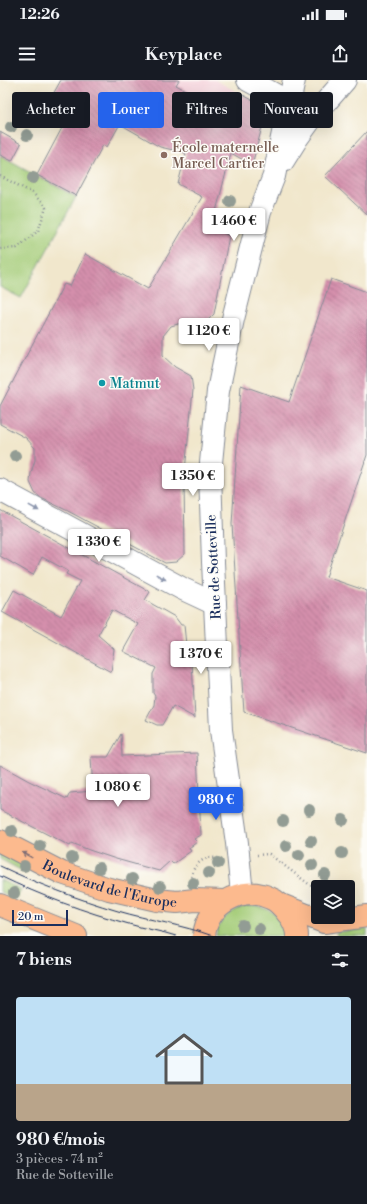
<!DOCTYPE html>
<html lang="fr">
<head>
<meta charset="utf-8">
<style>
  body { margin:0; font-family:"Libre Bodoni",serif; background:#242831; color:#f1f3f6; height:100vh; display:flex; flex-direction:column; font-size:15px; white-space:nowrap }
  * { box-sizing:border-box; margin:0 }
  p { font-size:13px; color:#9ea1a6 }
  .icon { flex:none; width:22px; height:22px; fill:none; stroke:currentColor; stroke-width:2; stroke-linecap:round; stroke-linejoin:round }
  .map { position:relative; height:856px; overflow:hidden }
  .details { display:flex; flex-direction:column; background:#171b24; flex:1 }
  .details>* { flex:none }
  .top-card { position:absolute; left:12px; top:12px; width:343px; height:36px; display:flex; gap:8px }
  .controls { position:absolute; left:311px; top:800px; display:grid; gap:8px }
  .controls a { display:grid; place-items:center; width:44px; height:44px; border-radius:4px; background:#171b24; box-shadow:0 4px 16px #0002; font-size:20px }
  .scale { position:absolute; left:12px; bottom:10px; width:56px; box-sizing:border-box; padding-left:4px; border:2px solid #1b2f5e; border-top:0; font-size:11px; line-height:14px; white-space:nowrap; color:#1b2f5e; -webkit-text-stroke:3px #fdfcf7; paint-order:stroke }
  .price { position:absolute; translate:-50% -34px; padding:0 9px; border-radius:4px; background:#fff; color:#222; font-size:13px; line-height:26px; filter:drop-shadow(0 1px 2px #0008) }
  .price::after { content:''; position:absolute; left:50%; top:24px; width:12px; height:9px; margin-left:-6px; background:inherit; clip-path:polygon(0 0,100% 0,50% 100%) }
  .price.current { background:#2563eb; color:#fff }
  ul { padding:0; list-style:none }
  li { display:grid; align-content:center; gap:8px; height:212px; padding:0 16px }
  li+li { border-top:1px solid #363941 }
  li span { display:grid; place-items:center; height:124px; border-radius:4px; color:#555 }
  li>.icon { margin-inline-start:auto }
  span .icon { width:72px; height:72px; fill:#fffc; stroke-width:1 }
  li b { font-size:17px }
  h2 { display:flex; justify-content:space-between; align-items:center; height:48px; padding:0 16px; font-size:17px }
  .pill { padding:0 14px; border-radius:4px; background:#171b24; box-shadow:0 4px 16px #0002; font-size:14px; line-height:36px }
  .pill.current { background:#2563eb; color:#fff }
  .status { display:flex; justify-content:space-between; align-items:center; height:28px; padding:0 20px; background:#171b24; direction:ltr }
  .status svg { height:11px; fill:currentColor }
  header { display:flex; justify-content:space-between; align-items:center; height:52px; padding:0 16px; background:#171b24; font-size:18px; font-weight:600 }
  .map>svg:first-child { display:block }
  .built { fill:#f5cfda }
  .green { fill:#a4cc78; stroke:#607e6b }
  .building { fill:url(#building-back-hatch) }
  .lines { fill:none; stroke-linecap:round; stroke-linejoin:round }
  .minor-casing { stroke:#868b95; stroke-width:24 }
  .major-casing { stroke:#868b95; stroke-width:24 }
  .path { stroke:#868b95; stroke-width:2.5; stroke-dasharray:1 3; stroke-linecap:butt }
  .minor { stroke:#fff; stroke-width:22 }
  .major { stroke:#fcba8e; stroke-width:22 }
  .tram { stroke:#1b2f5e; stroke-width:1 }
  .tree { fill:#929c94 }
  .oneway { fill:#8d97ae }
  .oneway2 { fill:#806e74 }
  .education-dot { fill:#8d6e63; stroke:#fdfcf7; stroke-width:1.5 }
  .culture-dot { fill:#0f9aa8; stroke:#fdfcf7; stroke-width:1.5 }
  .labels { text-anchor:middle; stroke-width:3; stroke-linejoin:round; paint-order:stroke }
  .education-label { font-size:14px; fill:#785e54; stroke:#fdfcf7; text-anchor:start }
  .culture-label { font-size:14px; fill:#0d838f; stroke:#fdfcf7; text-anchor:start }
  .street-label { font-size:14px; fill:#1b2f5e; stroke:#fdfcf7 }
</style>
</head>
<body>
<div class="status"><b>12:26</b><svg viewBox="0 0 49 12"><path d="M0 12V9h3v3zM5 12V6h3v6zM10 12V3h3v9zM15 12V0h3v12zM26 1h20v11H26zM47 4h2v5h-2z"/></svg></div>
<header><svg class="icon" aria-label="menu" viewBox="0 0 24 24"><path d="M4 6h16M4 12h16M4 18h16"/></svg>Keyplace<svg class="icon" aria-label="share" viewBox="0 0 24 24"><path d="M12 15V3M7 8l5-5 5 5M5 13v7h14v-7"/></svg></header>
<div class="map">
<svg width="367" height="856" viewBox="0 0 367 856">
  <defs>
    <pattern id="building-back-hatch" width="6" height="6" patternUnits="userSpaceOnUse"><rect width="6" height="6" fill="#d48fac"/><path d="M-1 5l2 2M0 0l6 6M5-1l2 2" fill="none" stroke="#ab758f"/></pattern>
  </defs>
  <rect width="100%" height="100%" fill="#fdfcf7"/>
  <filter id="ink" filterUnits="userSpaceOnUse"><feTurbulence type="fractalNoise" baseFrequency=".025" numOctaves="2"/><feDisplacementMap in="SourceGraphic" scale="8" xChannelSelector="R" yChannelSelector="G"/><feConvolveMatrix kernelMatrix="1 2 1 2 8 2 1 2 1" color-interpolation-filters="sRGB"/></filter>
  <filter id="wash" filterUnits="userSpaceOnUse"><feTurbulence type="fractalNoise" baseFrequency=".012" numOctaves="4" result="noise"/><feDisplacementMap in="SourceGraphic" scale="16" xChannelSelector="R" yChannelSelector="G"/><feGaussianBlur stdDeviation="0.9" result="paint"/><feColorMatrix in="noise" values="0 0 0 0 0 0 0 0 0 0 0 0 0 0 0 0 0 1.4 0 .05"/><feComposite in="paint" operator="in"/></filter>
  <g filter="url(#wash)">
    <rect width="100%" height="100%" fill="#f1e7cc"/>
    <path class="built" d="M161,0H215L267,28L252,85L228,71Z"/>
    <g class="green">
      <path d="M0,75L76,117L21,218L0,207Z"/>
      <path d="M0,771L30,786L26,793L0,779Z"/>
      <path d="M0,800L21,809L17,819L0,812Z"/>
      <path d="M247,826C261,826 276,830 283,843C286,847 286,852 288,856H216C218,839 232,830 247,826Z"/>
      <path d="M367,849V856H337L336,852Z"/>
    </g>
    <g id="blocks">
      <g class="building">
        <path d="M61,0H179L176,5L237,38L243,15L267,28L252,85L231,73L212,147L229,156L214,234L206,242H185L171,246L163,256V276L175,287L191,296L193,310L184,401L185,474L176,482L165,483L66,430L41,418L35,413L30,402L31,393L35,380V368L26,358L0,344V326L64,204L70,206L85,174L148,209L202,117L178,104L186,73L160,67L120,44L107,67L103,65L76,116L37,95L63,46L42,34Z"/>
        <path d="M367,51V135L325,96Z"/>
        <path d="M0,52L21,64L12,81L0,75Z"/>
        <path d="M331,199L367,212V375L326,497L367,511V673L244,632L243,618L232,444L241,305L289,322Z"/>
        <path d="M0,430L150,512L145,520L175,537L181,545H184L186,565L191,564L195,638L173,626L162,645H157L146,640L154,625L155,616L153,613V594L156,588L123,571L138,544L112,530L98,555L114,569L111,592L2,532L14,510L61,536L80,501L66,494L68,491L42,477L33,495L0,476Z"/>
        <path d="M121,654L122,676L197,673L201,755L194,759L197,762L189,768L191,771L173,784L170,781L159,791L116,779L89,770L72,763L70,766L0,730V685L29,701L67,719L70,713L93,711L91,677H108Z"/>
      </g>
    </g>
  </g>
  <g filter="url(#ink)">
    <use href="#blocks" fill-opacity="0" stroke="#868b95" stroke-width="1"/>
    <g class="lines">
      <defs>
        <g id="minor">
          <path d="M248,0L290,23"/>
          <path d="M283,81L298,57L311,39L345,0"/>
          <path d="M0,410L183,509L215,524"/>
          <path d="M242,814L237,763L221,650L213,482L210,393L218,311L233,239L260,132L274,96L294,0"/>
        </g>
        <g id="major">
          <path id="s1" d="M0,761L62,793L109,809L157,820L177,822L195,820L225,821"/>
          <path d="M0,825L76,856"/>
          <path d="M281,825L324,842L367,836"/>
          <path d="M204,856C207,825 241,804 270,818C278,821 283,827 288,834C293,839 297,849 297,856"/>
        </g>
      </defs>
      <use href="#minor" class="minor-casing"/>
      <use href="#major" class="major-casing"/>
      <g class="path">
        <path d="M0,96L33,113L46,128L38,151L17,168L0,169"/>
        <path d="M257,775L269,774L318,811"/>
        <path d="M191,801C191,791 196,783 205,779C209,777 214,778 219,778"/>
      </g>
      <use href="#minor" class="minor"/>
      <use href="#major" class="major"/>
      <g class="tram">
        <path d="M0,786C38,804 77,819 118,831C149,840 182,845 213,856"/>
        <path d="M0,796C41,816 85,832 129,844C145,849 161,851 176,856"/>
      </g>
    </g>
    <g class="tree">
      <circle cx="20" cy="33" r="6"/>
      <circle cx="34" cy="39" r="6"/>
      <circle cx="11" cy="47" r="6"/>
      <circle cx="27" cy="55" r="6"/>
      <circle cx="33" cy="98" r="6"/>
      <circle cx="230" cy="121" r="6"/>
      <circle cx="15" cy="376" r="6"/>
      <circle cx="309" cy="730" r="6"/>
      <circle cx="343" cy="740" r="6"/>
      <circle cx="283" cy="741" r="6"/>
      <circle cx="12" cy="751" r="6"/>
      <circle cx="311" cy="761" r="6"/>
      <circle cx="40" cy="766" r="6"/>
      <circle cx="286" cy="766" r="6"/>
      <circle cx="342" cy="773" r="6"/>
      <circle cx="299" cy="775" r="6"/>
      <circle cx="72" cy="778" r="6"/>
      <circle cx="218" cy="783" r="6"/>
      <circle cx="312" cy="785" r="6"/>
      <circle cx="24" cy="786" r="6"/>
      <circle cx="99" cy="788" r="6"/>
      <circle cx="209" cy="793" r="6"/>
      <circle cx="325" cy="795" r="6"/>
      <circle cx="132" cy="799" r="6"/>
      <circle cx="193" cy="803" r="6"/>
      <circle cx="160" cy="807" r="6"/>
      <circle cx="14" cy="813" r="6"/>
      <circle cx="243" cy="846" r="6"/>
      <circle cx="259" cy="849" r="6"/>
    </g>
    <defs><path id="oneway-solid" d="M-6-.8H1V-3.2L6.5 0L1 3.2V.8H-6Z"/></defs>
    <g class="oneway">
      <use href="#oneway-solid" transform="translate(34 428) rotate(29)"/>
      <use href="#oneway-solid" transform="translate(161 497) rotate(29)"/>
    </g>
    <use class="oneway2" href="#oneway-solid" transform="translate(27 775) rotate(-153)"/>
  </g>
  <circle class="education-dot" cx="164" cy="75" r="4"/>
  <circle class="culture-dot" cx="102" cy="303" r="4"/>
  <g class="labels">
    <g class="education-label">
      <text x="172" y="72">École maternelle<tspan x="172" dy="16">Marcel Cartier</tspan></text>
    </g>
    <g class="culture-label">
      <text x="110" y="308">Matmut</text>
    </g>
    <g class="street-label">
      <text transform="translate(213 487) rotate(-93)" y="5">Rue de Sotteville</text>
      <text dy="5" stroke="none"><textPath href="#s1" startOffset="119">Boulevard de l'Europe</textPath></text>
    </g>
  </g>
</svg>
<div class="controls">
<a><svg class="icon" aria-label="layers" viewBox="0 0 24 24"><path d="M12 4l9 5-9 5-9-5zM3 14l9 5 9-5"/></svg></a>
</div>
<div class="scale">20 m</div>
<b class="price" style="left:234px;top:162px">1 460 €</b>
<b class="price" style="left:209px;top:272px">1 120 €</b>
<b class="price" style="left:193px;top:417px">1 350 €</b>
<b class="price" style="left:99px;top:483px">1 330 €</b>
<b class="price" style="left:201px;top:595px">1 370 €</b>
<b class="price" style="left:118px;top:728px">1 080 €</b>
<b class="price current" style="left:216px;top:741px">980 €</b>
<div class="top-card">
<a class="pill">Acheter</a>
<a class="pill current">Louer</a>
<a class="pill">Filtres</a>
<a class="pill">Nouveau</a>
</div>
</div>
<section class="details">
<h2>7 biens<svg class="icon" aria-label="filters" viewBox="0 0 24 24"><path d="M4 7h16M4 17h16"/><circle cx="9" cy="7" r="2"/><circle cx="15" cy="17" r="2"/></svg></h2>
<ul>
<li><span style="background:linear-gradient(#bfe0f5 70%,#b9a48a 0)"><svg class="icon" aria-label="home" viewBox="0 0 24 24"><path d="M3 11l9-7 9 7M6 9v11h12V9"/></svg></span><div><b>980 €/mois</b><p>3 pièces · 74 m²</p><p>Rue de Sotteville</p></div></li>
</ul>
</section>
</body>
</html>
